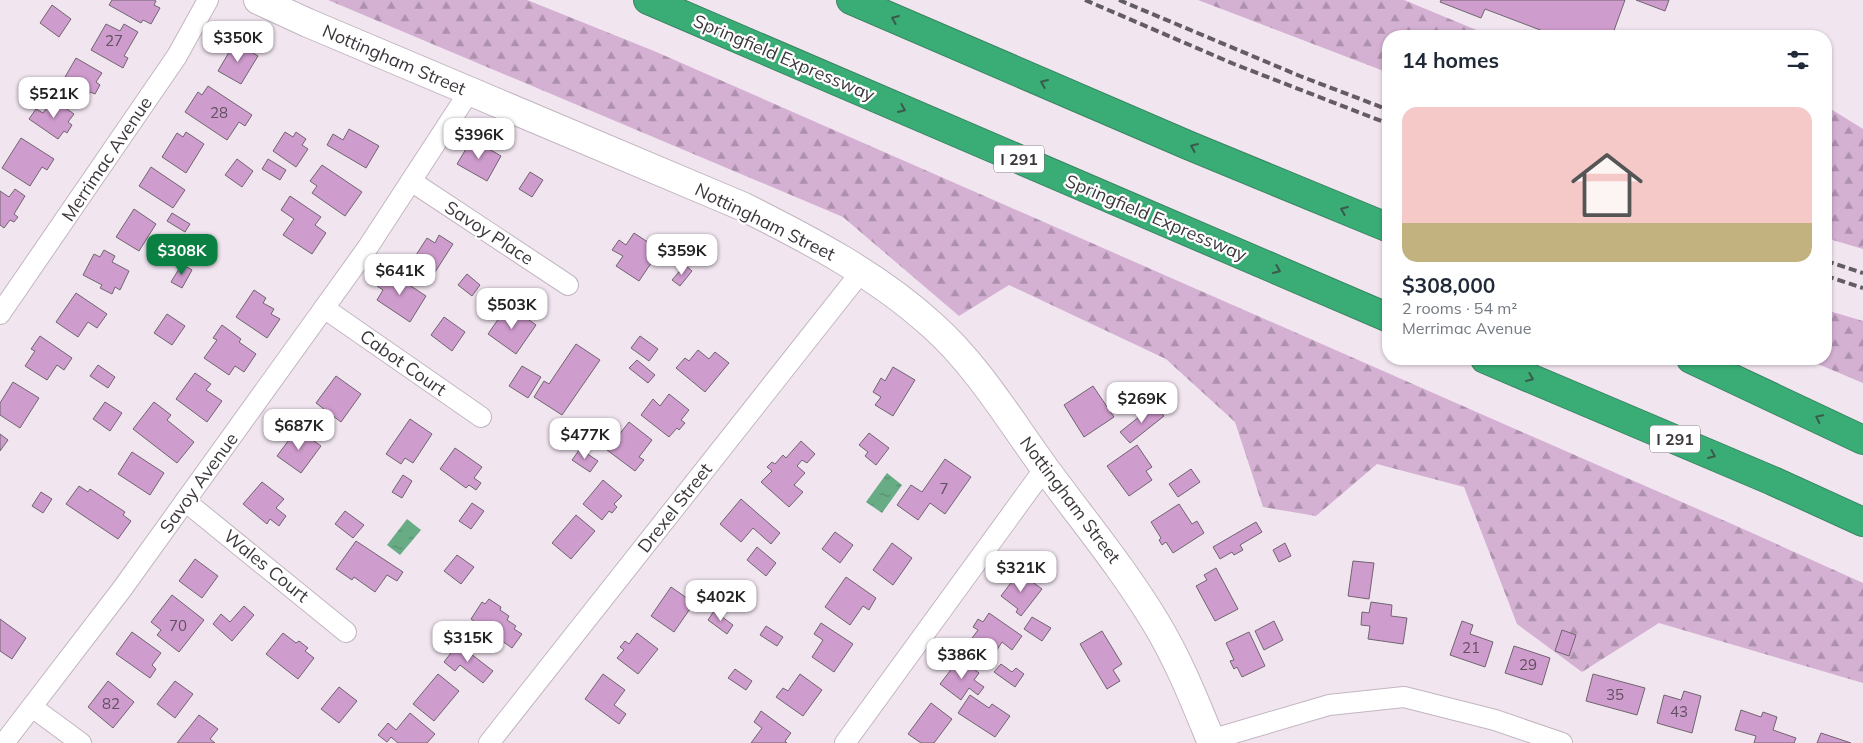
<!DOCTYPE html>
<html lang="en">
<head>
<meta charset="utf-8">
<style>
  body { margin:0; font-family:Mulish,sans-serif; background:#f2f2f3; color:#1f2937; height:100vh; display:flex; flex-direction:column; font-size:19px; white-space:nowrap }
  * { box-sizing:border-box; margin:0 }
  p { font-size:16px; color:#747a83 }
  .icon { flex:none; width:28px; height:28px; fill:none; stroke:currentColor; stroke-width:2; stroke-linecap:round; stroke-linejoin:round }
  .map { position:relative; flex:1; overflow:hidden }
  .drawer { position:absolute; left:1382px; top:30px; width:450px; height:335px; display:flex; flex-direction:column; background:#fff; border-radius:20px; box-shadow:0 1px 4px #0004 }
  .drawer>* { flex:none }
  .price { position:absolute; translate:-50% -42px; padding:0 11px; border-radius:10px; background:#fff; color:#222; font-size:16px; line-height:32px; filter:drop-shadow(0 1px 2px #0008) }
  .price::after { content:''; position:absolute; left:50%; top:30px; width:15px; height:11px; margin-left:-8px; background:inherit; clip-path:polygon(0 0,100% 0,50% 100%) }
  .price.selected { background:#0b8043; color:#fff }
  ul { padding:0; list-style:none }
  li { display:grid; align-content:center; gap:10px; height:265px; padding:0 20px }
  li span { display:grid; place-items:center; height:155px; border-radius:15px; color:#555 }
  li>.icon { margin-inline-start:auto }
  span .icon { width:90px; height:90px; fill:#fffc; stroke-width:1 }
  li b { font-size:21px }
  h2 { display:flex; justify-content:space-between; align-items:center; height:60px; padding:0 20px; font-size:21px }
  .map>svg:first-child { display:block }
  .forest { fill:url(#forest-firs) }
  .water { fill:url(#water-ripples) }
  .building { fill:#cf9cce; stroke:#70656f }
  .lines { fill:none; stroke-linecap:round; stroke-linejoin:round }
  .street-casing { stroke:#c2b6c1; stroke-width:22 }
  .secondary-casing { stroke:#c2b6c1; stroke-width:30 }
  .highway-casing { stroke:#3a8461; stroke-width:30 }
  .street { stroke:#fff; stroke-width:20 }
  .secondary { stroke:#fff; stroke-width:28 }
  .highway { stroke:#39ad75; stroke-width:28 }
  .rail { stroke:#635d63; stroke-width:4; stroke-dasharray:8 4; stroke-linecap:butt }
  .oneway { stroke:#3b5a4d }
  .labels { text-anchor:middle; stroke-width:4.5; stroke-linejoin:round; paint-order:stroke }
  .number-label { font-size:15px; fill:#615060 }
  .shield { fill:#fff; stroke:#767376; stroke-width:1 }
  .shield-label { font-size:16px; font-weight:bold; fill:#3c373c }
  .street-label { font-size:18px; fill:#3c373c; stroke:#fff }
</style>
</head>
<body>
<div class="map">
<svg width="1863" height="743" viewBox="0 0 1863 743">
  <defs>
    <pattern id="forest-firs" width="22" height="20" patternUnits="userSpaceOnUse" patternTransform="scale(1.25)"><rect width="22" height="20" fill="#d4b0d3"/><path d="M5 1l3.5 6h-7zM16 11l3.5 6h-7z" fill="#ad90ac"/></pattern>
    <pattern id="water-ripples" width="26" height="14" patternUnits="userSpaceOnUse" patternTransform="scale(1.25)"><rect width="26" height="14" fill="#68ac86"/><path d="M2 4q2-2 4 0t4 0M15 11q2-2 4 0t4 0" fill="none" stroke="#578d6f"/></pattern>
  </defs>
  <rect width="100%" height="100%" fill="#f1e5f0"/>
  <g class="forest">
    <path d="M328,0H527L654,51L1741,528L1863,583V683L1659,623L1582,672L1517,624L1464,487L1377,464L1316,516L1263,507L1235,422L1166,359L1009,285L959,316L843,217Z"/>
    <path d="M1198,0H1404L1491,36H1389V73Z"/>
    <path d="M1826,106L1863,129V249L1826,238Z"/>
    <path d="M1826,310L1863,321V383L1806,359H1826Z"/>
  </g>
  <g class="water">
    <path d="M887,473L902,485L882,513L866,502Z"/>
    <path d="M407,519L421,530L400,555L387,545Z"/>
  </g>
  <g class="building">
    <path d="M112,0H154L156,1L154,5L160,8L151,24L143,20L141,23L109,5Z"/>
    <path d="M1441,0H1625L1612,36H1556L1485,9L1481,18L1440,2Z"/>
    <path d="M1636,0H1669L1665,11Z"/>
    <path d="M52,5L71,19L59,37L40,23Z"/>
    <path d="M106,24L120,31L124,24L138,32L124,56L128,58L123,68L91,50Z"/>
    <path d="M235,42L258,56L241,84L218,71Z"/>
    <path d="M76,58L102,73L96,82L100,85L95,94L90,92L86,99L61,84Z"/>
    <path d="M208,86L252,115L245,126L239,122L227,140L185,112L198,92L202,95Z"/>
    <path d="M53,99L74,114L68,122L72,125L67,133L64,131L58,139L29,119L36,109L43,113Z"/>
    <path d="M349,129L379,146L366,168L327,145L333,134L343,140Z"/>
    <path d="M186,132L204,144L186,173L162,157L177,133L183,137Z"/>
    <path d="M285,132L293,137L296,132L306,139L302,145L308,149L296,167L273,151Z"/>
    <path d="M21,138L54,159L47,170L42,167L30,186L2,168Z"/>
    <path d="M472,139L501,156L487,181L457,164Z"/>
    <path d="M237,159L253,171L242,187L225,175Z"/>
    <path d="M268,159L286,170L280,180L262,169Z"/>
    <path d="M322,165L362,192L345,216L312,193L317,186L310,181Z"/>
    <path d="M151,167L185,190L173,208L139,186Z"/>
    <path d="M530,172L543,180L532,197L519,189Z"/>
    <path d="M15,189L25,196L14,214L18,217L14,222L10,220L4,228L0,225V191L9,197Z"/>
    <path d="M290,196L321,217L315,225L326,233L312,254L283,235L294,219L281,210Z"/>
    <path d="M134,209L156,224L139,251L116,237Z"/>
    <path d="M172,213L190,224L185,232L167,221Z"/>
    <path d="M634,233L660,250L639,281L616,266L623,256L612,250L619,240L626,245Z"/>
    <path d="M439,235L453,244L430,280L409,266L427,238L435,243Z"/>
    <path d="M104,250L115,256L112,262L129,271L120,290L115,287L112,294L100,288L102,285L83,275L94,254L100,257Z"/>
    <path d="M182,264L192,270L182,288L171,282Z"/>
    <path d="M685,265L692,271L680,286L672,280Z"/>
    <path d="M388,271L426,296L410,322L377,300L383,290L377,286Z"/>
    <path d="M467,274L480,285L472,296L458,285Z"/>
    <path d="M254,290L266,298L263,303L274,309L271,314L280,319L267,338L236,317Z"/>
    <path d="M76,293L107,314L97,328L88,322L78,337L56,322Z"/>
    <path d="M508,305L536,325L516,354L488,334Z"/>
    <path d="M167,314L185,326L172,345L154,333Z"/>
    <path d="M444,317L465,332L452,351L431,335Z"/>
    <path d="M222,325L241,339L239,342L256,354L244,372L235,366L229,375L204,358L217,340L213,338Z"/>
    <path d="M40,336L72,358L64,370L57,365L47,380L25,366L35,351L31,349Z"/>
    <path d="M640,336L658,349L649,361L631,348Z"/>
    <path d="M576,344L600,360L562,415L534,397L544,381L549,384Z"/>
    <path d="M698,350L709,359L715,352L729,363L705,392L676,368L685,358L689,361Z"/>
    <path d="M637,360L655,375L648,383L629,368Z"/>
    <path d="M98,365L115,377L108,388L90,376Z"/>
    <path d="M522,366L541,377L528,398L509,386Z"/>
    <path d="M893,367L915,380L893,416L875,405L881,397L873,392L881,378L885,381Z"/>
    <path d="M195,373L211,384L206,390L222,401L207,422L176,399Z"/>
    <path d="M336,376L361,394L341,422L316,403Z"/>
    <path d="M13,382L39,398L20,428L0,415V403Z"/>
    <path d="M1093,386L1114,417L1084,437L1064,405Z"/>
    <path d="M669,394L689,410L681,420L685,423L679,430L677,428L669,437L641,415L653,399L660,406Z"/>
    <path d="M105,402L122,413L110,431L93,419Z"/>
    <path d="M154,402L171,415L167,420L194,442L177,463L133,429Z"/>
    <path d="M1154,405L1164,416L1130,443L1120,432Z"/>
    <path d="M410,419L432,434L413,463L405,458L401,464L386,454Z"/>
    <path d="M629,422L652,440L639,457L644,460L635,471L607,450Z"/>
    <path d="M297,429L321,446L301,473L277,456Z"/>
    <path d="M869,433L889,448L876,465L865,456L868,452L859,445Z"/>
    <path d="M0,434L8,440L0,451Z"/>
    <path d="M801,441L815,454L807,463L802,460L797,466L805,473L794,485L803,492L789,507L761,482L772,471L767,467L772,462L775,464L783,455L786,458Z"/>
    <path d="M1137,445L1152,467L1146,471L1152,480L1129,496L1107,466Z"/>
    <path d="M455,448L482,467L474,478L481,483L476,490L469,485L466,488L440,469Z"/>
    <path d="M580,449L598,461L590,472L572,460Z"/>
    <path d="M132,452L164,473L150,495L118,474Z"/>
    <path d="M945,459L971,477L945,514L930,503L918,520L897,505L911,485L922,492Z"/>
    <path d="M1191,469L1200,482L1178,497L1169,484Z"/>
    <path d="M403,475L412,481L402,498L392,492Z"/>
    <path d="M603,480L622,496L614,504L617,507L612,513L609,511L602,520L583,504Z"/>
    <path d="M262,482L284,499L276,508L286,516L279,526L270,519L267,524L243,504Z"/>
    <path d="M79,486L88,492L90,489L125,512L123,515L131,521L118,539L66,504Z"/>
    <path d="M41,492L52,499L43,513L32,506Z"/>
    <path d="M741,499L780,533L771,544L753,528L741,542L720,524Z"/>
    <path d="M472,503L484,511L471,529L459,521Z"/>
    <path d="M1179,504L1192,524L1197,521L1204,533L1173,553L1166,542L1162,545L1159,540L1161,538L1151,522Z"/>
    <path d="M345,511L364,525L353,538L335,524Z"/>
    <path d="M576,515L595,531L571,559L552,543Z"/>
    <path d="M1256,522L1262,532L1240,545L1243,550L1234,555L1232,552L1220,559L1213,547Z"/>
    <path d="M835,532L853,545L840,563L822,549Z"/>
    <path d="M356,541L403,572L397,581L387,575L375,592L354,577L352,580L336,569Z"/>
    <path d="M892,543L912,558L893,585L873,570Z"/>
    <path d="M1285,543L1291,556L1279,562L1273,550Z"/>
    <path d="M757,547L776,563L766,576L747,560Z"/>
    <path d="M457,555L474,567L461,584L444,571Z"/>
    <path d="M195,559L218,576L202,598L179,581Z"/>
    <path d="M1353,561L1374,563L1369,599L1348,596Z"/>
    <path d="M1216,568L1238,609L1215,621L1196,586L1207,580L1204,575Z"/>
    <path d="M1019,572L1042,589L1021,616L1016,612L1018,609L1001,596Z"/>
    <path d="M846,577L876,598L869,610L863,606L850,625L825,607Z"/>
    <path d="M671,587L694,603L674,632L651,616Z"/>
    <path d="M172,595L204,620L179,652L157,635L161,630L151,622Z"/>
    <path d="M489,599L501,607L500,610L509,616L507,620L516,626L514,629L522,634L512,648L471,619L482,602L485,604Z"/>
    <path d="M1371,602L1392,605L1391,616L1407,618L1403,644L1368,639L1370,626L1361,625L1362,612L1369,613Z"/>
    <path d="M244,606L254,615L232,641L213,624L221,614L230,622Z"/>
    <path d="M714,611L733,625L727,634L708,620Z"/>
    <path d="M989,613L1022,636L1012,650L1002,642L990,661L967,645L978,630L973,627L978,619L983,622Z"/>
    <path d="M1032,617L1051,628L1042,641L1024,629Z"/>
    <path d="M0,619L26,638L12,659L0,651Z"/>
    <path d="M1274,621L1283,640L1264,650L1255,631Z"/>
    <path d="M1462,621L1473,625L1470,634L1493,642L1485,667L1450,655Z"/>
    <path d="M821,623L853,644L834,672L812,657L823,640L814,634Z"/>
    <path d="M766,626L783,637L777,646L760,635Z"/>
    <path d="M1562,630L1576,635L1569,656L1555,651Z"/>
    <path d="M1102,631L1122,664L1113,670L1120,681L1107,689L1080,644Z"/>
    <path d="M132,632L161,653L152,665L156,669L150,678L116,654Z"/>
    <path d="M1249,632L1265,666L1242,677L1237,667L1234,669L1230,661L1234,660L1226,643Z"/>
    <path d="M283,633L296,643L299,641L308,648L305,651L314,658L298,679L266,654Z"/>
    <path d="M637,633L658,649L638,674L617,658L624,650L620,647L625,641L629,644Z"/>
    <path d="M460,641L468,647L466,650L493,671L483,683L460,665L455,671L444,662Z"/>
    <path d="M1514,646L1550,658L1542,685L1505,673Z"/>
    <path d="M960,658L979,673L974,680L984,687L978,695L969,688L961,700L940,684Z"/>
    <path d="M1001,664L1012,672L1016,668L1024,674L1015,687L994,672Z"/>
    <path d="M735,669L752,681L746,690L728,678Z"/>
    <path d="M438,674L459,691L434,721L413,704Z"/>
    <path d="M603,674L625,690L614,705L626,714L619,724L585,699Z"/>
    <path d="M800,674L822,690L803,716L776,697L783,688L788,691Z"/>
    <path d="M1593,674L1645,688L1637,715L1586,701Z"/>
    <path d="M108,681L134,702L113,728L88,707Z"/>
    <path d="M175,681L193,694L175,718L157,704Z"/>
    <path d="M339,687L357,701L339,723L321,709Z"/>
    <path d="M1684,691L1701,696L1692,733L1657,723L1664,695L1681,700Z"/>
    <path d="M970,695L989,708L992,704L1010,716L995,737L958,713Z"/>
    <path d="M931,703L952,719L934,743H921L908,734Z"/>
    <path d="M1741,710L1761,717L1763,712L1777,717L1773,730L1796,738L1794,743H1754L1756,736L1735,730Z"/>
    <path d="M761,711L791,733L785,741L787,743H751L762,728L754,722Z"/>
    <path d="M410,713L435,734L427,743H398L391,737L387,742L378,735L388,723L396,730Z"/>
    <path d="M199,715L218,729L210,739L215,743H177Z"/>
    <path d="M1821,733L1851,743H1817Z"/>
  </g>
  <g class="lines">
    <defs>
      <g id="street">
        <path d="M411,181L568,285"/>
        <path d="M324,308L481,417"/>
        <path d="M0,314L177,56L208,0"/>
        <path d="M185,501L346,632"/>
        <path d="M32,707L81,743"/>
        <path d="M1210,740L1329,705L1404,697L1495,720L1562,743"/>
        <path d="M4,743L122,589L368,247L469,92"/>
        <path d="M489,743L861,272"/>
        <path d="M845,743L1045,468"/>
      </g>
      <path id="secondary" d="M258,0L308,23L744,207C810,240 877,275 932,325C977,365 1009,419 1044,467C1082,519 1123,568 1156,623C1179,661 1195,702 1212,743"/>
      <g id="highway">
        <path d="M648,0L1389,318"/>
        <path d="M851,0L1190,146L1389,228"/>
        <path d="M1485,359L1773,481L1863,522"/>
        <path d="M1691,359L1863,440"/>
      </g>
    </defs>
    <use href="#street" class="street-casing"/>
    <use href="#secondary" class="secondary-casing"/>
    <use href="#highway" class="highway-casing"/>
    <use href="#street" class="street"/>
    <use href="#secondary" class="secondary"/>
    <use href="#highway" class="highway"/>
    <g class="rail">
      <path d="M1085,0L1234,64L1389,124"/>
      <path d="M1119,0L1300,76L1389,110"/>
      <path d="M1826,261L1863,273"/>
      <path d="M1826,276L1863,288"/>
    </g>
  </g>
  <defs><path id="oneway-chevron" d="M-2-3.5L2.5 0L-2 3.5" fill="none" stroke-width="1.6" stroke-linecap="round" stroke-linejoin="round" transform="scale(1.25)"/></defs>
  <g class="oneway">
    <use href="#oneway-chevron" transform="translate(895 19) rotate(-157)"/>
    <use href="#oneway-chevron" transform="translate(1044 83) rotate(-157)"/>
    <use href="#oneway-chevron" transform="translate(902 109) rotate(23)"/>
    <use href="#oneway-chevron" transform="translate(1194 147) rotate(-157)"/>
    <use href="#oneway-chevron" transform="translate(1344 210) rotate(-157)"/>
    <use href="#oneway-chevron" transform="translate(1277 270) rotate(23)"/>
    <use href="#oneway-chevron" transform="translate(1530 378) rotate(23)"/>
    <use href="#oneway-chevron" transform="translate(1819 418) rotate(-154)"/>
    <use href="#oneway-chevron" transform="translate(1712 455) rotate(23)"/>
  </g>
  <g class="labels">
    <g class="number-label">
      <text x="114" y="46">27</text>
      <text x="219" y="118">28</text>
      <text x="944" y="494">7</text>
      <text x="178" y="631">70</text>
      <text x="1471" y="653">21</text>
      <text x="1528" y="670">29</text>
      <text x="1615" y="700">35</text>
      <text x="111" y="709">82</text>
      <text x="1679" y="717">43</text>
    </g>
    <g class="shield">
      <rect x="994" y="145.5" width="50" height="27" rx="4"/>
      <rect x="1650" y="425.5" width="50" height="27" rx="4"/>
    </g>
    <g class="shield-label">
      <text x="1019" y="165">I 291</text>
      <text x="1675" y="445">I 291</text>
    </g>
    <g class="street-label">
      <text transform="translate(784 58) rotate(23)" y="6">Springfield Expressway</text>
      <text transform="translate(394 60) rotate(23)" y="6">Nottingham Street</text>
      <text transform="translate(107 159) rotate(-56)" y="6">Merrimac Avenue</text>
      <text transform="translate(1156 218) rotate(23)" y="6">Springfield Expressway</text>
      <text transform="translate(765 222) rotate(26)" y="6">Nottingham Street</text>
      <text transform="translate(489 233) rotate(33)" y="6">Savoy Place</text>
      <text transform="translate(403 363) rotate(35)" y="6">Cabot Court</text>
      <text transform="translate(199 483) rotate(-54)" y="6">Savoy Avenue</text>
      <text transform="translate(1070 500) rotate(53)" y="6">Nottingham Street</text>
      <text transform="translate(675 508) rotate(-52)" y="6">Drexel Street</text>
      <text transform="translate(266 566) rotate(39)" y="6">Wales Court</text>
    </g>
  </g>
</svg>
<b class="price" style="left:238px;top:63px">$350K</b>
<b class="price" style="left:54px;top:119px">$521K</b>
<b class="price" style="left:479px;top:160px">$396K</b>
<b class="price selected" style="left:182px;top:276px">$308K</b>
<b class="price" style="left:682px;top:276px">$359K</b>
<b class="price" style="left:400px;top:296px">$641K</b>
<b class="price" style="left:512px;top:330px">$503K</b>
<b class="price" style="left:1142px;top:424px">$269K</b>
<b class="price" style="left:299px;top:451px">$687K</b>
<b class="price" style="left:585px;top:460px">$477K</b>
<b class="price" style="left:1021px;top:593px">$321K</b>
<b class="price" style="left:721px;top:622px">$402K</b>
<b class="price" style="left:468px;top:663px">$315K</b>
<b class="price" style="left:962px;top:680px">$386K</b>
<section class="drawer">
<h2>14 homes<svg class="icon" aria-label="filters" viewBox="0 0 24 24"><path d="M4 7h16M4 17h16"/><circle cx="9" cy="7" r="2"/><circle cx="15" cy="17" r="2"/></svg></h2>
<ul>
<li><span style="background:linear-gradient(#f6c9c9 75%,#c2b280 0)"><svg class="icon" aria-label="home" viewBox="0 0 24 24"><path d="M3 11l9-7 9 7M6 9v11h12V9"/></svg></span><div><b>$308,000</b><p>2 rooms · 54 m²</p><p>Merrimac Avenue</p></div></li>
</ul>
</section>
</div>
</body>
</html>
